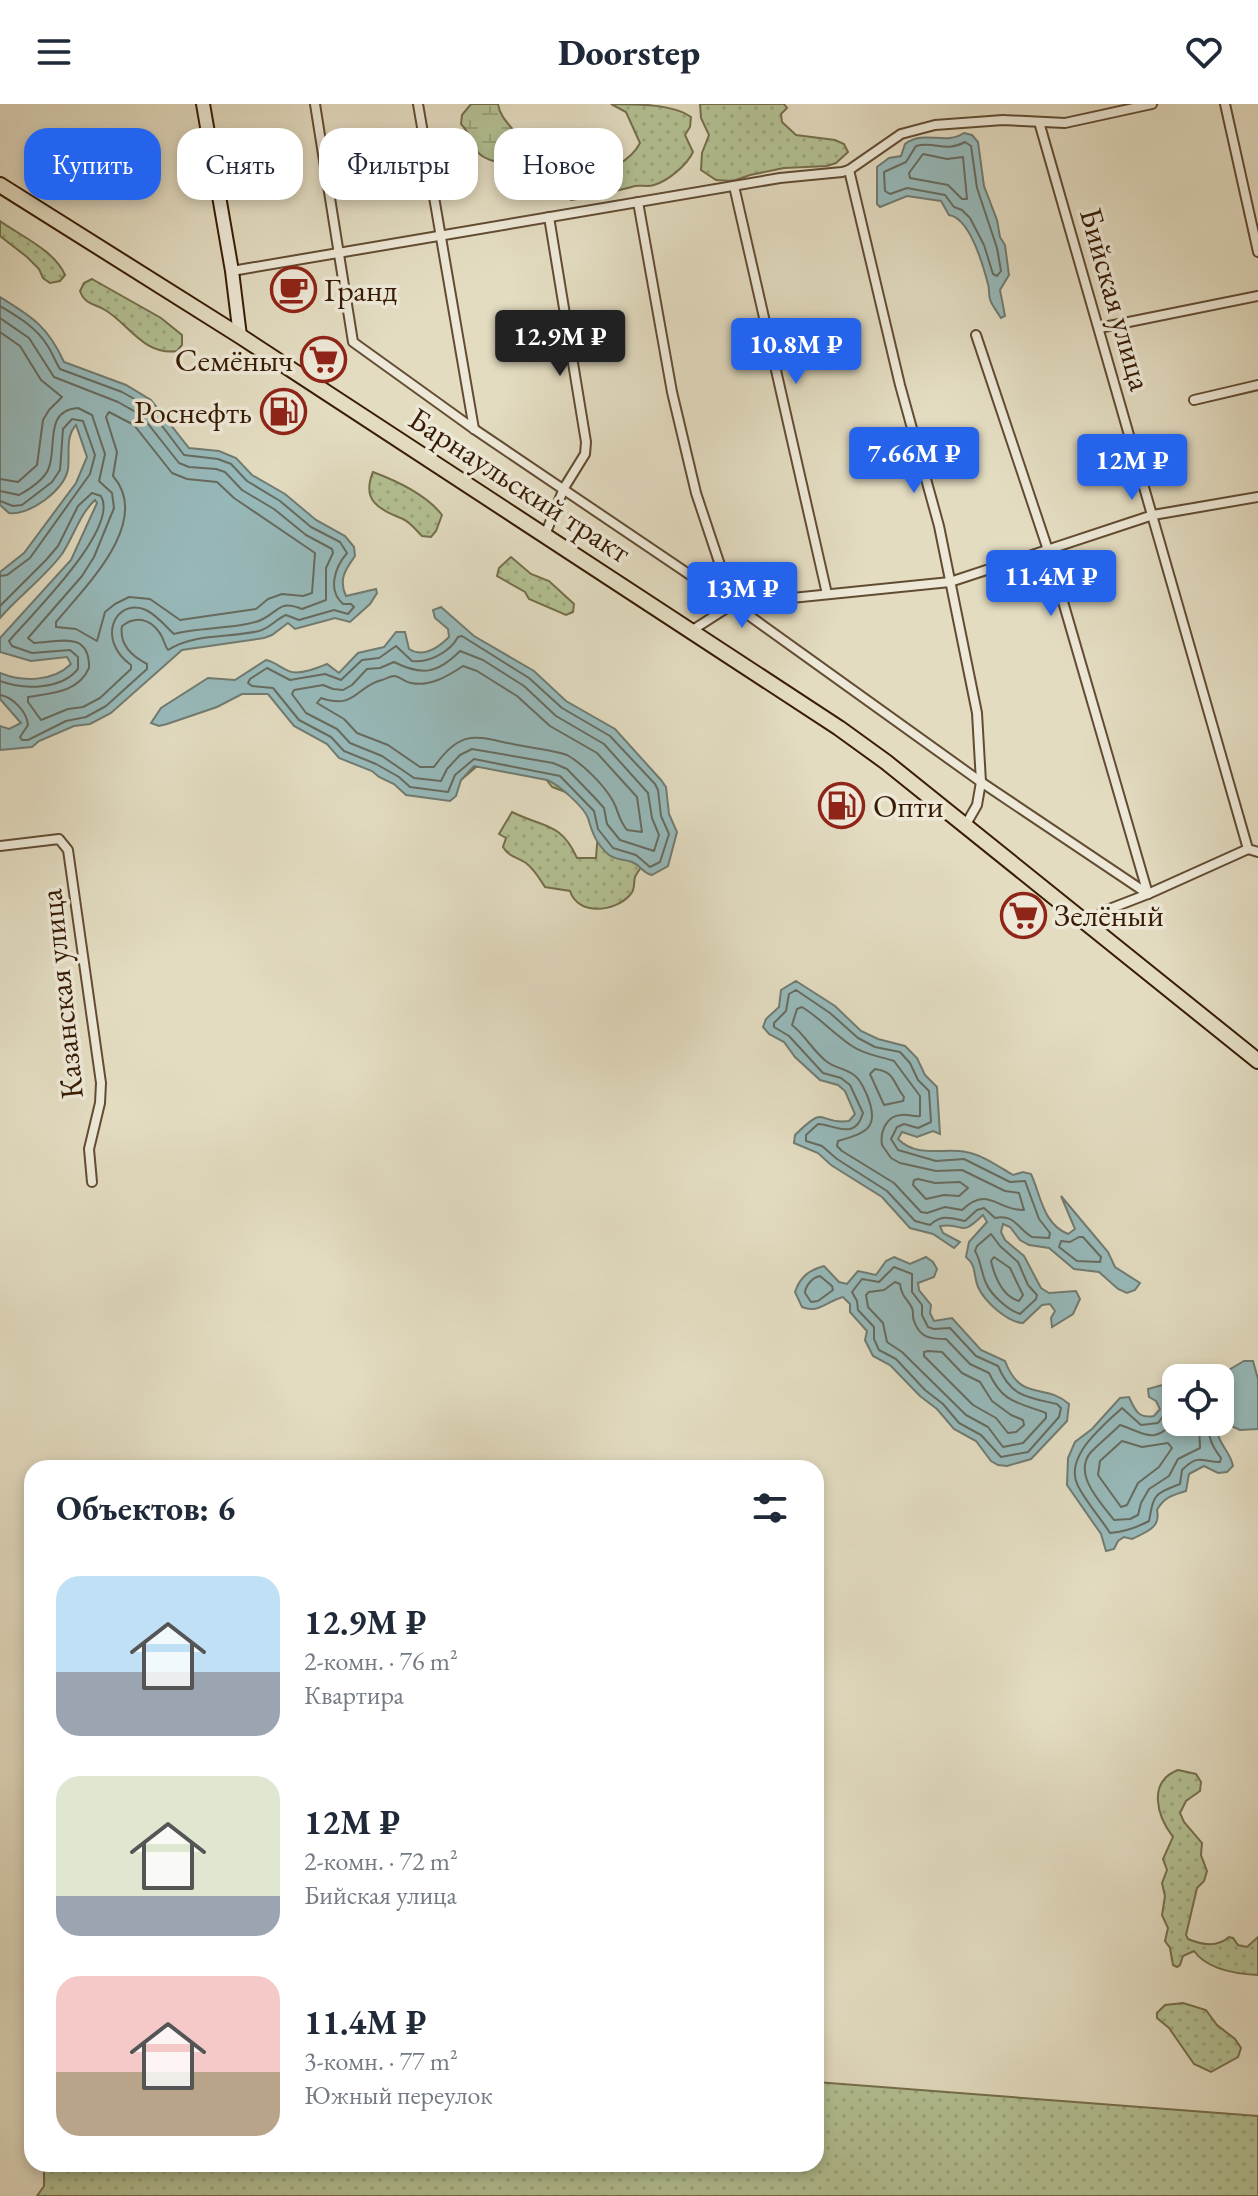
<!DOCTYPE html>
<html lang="ru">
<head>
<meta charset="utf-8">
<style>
  body { margin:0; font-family:"EB Garamond",serif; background:#f2f2f3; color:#1f2937; height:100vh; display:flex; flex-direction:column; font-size:30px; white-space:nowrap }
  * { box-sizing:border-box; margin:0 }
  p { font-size:26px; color:#747a83 }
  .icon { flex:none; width:44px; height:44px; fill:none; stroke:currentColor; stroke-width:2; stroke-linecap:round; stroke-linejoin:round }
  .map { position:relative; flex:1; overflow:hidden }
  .panel { position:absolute; left:24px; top:1356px; width:800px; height:712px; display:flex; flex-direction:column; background:#fff; border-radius:24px; box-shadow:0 4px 12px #0003 }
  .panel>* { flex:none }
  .guide { position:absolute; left:24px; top:24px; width:800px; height:72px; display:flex; gap:16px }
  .fabs { position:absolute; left:1162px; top:1260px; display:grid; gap:16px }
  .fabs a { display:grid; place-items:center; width:72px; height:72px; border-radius:16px; background:#fff; box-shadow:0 4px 12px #0003; font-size:40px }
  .price { position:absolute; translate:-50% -68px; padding:0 18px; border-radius:8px; background:#2563eb; color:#fff; font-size:26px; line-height:52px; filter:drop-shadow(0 2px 4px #0008) }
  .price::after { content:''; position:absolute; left:50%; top:48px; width:24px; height:18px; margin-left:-12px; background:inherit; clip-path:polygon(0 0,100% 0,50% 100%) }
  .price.selected { background:#222; color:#fff }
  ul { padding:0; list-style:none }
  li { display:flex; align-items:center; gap:24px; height:200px; padding:0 32px }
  li span { display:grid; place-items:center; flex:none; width:224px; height:160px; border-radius:24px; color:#555 }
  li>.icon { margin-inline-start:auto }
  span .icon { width:96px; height:96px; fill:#fffc; stroke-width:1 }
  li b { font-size:34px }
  h2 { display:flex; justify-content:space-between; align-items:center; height:96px; padding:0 32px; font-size:34px }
  .pill { padding:0 28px; border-radius:24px; background:#fff; box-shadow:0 4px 12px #0003; font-size:28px; line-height:72px }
  .pill.selected { background:#2563eb; color:#fff }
  header { display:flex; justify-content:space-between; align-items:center; height:104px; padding:0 32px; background:#fff; font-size:36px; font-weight:800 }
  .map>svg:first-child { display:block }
  .grass { fill:url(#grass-dots); stroke:#756e4b; stroke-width:2 }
  .wetland { fill:url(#wetland-marsh); stroke:#756e4b; stroke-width:2 }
  .water { fill:#97babb; stroke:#717b71; stroke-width:2 }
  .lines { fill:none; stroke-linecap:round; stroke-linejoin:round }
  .shore { stroke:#676b5f; stroke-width:2 }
  .street-casing { stroke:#624c32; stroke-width:12 }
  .secondary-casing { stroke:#371c03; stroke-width:16 }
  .primary-casing { stroke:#371c03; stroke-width:18 }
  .street { stroke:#ede8d7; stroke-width:8 }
  .secondary { stroke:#ede8d7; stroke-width:12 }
  .primary { stroke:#e3dcc1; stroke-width:14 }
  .labels { text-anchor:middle; stroke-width:7; stroke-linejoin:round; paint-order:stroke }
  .poi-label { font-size:32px; fill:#371c03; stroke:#ede8d7; text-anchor:start }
  .street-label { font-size:32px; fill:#371c03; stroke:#ede8d7 }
</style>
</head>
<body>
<header><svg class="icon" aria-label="menu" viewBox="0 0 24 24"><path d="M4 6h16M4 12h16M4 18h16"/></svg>Doorstep<svg class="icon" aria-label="heart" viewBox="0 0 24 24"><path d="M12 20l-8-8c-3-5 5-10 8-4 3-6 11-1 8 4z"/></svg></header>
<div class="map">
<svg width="1258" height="2092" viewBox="0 0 1258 2092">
  <defs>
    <pattern id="grass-dots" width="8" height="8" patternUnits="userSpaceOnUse" patternTransform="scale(2)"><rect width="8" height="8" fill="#b3c093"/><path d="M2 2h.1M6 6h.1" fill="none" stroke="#9ba47d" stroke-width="1.8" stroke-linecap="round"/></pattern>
    <pattern id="wetland-marsh" width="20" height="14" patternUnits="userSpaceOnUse" patternTransform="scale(2)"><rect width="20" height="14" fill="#b3c093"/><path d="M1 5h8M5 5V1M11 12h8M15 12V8" fill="none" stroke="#9ba47d"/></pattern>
  </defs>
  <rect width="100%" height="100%" fill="#e3dcc1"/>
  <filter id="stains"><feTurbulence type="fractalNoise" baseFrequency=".0025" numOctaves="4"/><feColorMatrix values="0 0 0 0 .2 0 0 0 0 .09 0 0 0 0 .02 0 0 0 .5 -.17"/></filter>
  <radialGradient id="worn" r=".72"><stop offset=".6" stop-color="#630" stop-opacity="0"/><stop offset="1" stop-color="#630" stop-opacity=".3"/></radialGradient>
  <g class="grass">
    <path d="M611,0C636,0 673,0 691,13L690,23L685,31L693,48C687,61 668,77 654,81C648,83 641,81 635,82C614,88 593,92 571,96L564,89L566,81C591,69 626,66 640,39L626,8Z"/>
    <path d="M700,0H784L787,4L781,10L782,18L796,31L835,36L844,40L848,48L836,59L827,62L784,64L750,71L733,77L716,76L701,66L702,49L709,31L701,14Z"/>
    <path d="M0,117C21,132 55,147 65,171L60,177L50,179L43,174L39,165L27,153L0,132Z"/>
    <path d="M92,175L161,214L182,231V241L177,247C144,252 129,220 105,206C94,199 85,201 80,187L84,179Z"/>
    <path d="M373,368C397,377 426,390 442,411L436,427L431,433L422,432C417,427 410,418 403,415C379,405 361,397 373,368Z"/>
    <path d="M511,453L531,470L549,477L574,500L573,508L566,511L529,495L525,488L497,472L499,464Z"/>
    <path d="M452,587L651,752C646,758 638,766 635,773C633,780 636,785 630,791C615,808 578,812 570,787L545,783C539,774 535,766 526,759C517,753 509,753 503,743L506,734L499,730L512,708C544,724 561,718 577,754H596L598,728L576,692L552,683L542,670L482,663H476L461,676Z"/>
    <path d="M1178,1666L1196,1670L1201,1678L1200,1687L1186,1697L1180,1709L1184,1718L1202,1739L1201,1751L1207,1767L1204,1777L1197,1784L1186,1831L1188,1835C1202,1841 1217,1844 1229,1833L1233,1834L1238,1841L1247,1843L1258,1833V1871C1236,1870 1207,1865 1194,1847L1183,1852L1180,1861L1177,1863L1173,1861L1170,1844L1165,1837L1168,1824L1162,1811L1165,1792L1162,1779L1167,1766L1163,1755L1173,1733C1157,1712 1147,1678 1178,1666Z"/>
    <path d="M1183,1899L1206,1906L1217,1921L1235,1935L1241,1944L1238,1953L1211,1968L1194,1960L1169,1924L1157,1914V1909L1165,1901Z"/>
    <path d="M816,1978L1258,2012V2092H37L44,2082V2060H816Z"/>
  </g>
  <path class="wetland" d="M471,0H498C500,18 521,28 525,45L512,49L503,59C467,53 479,39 461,20L462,11Z"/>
  <g class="water">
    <path d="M964,29L972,31L978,38L984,82L997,116L1000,133L1005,141L1009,171L1000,186L1005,212L1001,214C998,209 994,204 991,198C988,192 990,186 988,180C983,161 970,114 949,111L941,97L907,92L880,103L877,100V63L889,54L901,52L905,40C925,25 944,42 964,29Z"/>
    <path d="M0,193C33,213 48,223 64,258L126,281L151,296L189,344L219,347L236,354L252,371L285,390L316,416L345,432L354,443L355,452C346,465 338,475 346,492L376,485L377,489L370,500L350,518L335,514L295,525L288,519L272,531L264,534L182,546L111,609L90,620L74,622L39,637L32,643L0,646V622L9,625L21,619L0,595V569C22,578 53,578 71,560L67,553L31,557L0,548V534L71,456L97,399L95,396C79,411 74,432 62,450C44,474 20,491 0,514V468L24,449L76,379L87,353L76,321C65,333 70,350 68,365C65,386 29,412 9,409L0,401Z"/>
    <path d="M441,503L474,532L534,567L566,597L615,625L661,676L666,683L669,710L677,728L668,762L652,771C642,769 642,762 632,758C624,755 616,756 609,751C596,740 592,728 588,714C584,703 558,680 547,676L474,662L461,676L456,692L450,697L406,691L394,680L379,673L372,667L339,654L327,640L294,622L268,590H242L217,603L167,620L159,622L151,619L161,604L208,574L235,576L266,556C276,558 283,566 292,568C303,570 317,564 327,560L339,569L358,549L384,543L396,528H405L409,545C423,554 438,544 449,533L448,525L435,514L433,506Z"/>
    <path d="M796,877L835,902L861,927L878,935L905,942L917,954L925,971L937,983L940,1030L933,1027L917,1033L902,1028L898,1035C918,1055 945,1043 966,1048C983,1051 999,1063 1013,1071L1023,1068L1031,1070C1041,1092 1043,1120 1068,1130L1075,1125L1061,1092L1108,1148L1115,1163L1140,1179L1135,1186L1127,1189L1118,1185L1099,1168L1074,1165L1049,1144L1029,1141L1020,1136L1010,1123L1003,1120L1001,1128L1005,1136L1024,1152L1041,1184L1049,1189L1076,1187L1080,1195L1073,1210L1052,1223L1051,1214L1055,1207L1050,1200L1042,1201L1023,1219C1007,1218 985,1198 978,1183C973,1171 977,1162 966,1153L969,1138L987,1118L983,1111C958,1135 966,1118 940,1122L943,1129L960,1138L954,1144L933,1130L910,1124L882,1093L831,1061L818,1049L794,1039L795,1031C829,998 815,1021 849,1017L855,1010L845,987L838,981L820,976L795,953L784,938L769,930L763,923L766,915L779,903L781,886Z"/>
    <path d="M894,1153L910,1160L926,1153L933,1158L937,1165L934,1173L918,1179L919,1186L931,1201L930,1209L934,1217L952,1214L981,1246L1005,1257C1021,1299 1044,1278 1069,1300L1067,1317L1031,1355L1007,1362L998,1361L991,1357L976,1337L954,1325L937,1305L920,1292L890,1261L873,1252L865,1236L867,1227L850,1208V1200L843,1193C827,1197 819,1210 802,1203L795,1188C800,1173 809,1166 824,1162L839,1178L847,1180L858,1167L876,1171L886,1157Z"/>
    <path d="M1244,1257H1253L1258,1275V1325L1240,1326L1225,1319L1217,1321C1216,1339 1230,1346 1233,1362L1227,1368L1218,1369L1204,1362L1189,1370L1186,1387C1173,1391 1164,1393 1157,1406C1161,1424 1146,1428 1132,1435L1124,1433L1118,1437L1114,1445L1106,1447L1101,1430L1067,1381L1068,1354L1075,1338L1092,1325L1120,1294L1129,1293C1135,1306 1138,1315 1154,1312L1160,1305L1156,1297L1149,1293L1148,1285L1166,1280L1176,1282V1318H1220V1274H1209L1210,1267L1219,1265L1227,1267Z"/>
  </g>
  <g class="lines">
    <g class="shore">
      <path d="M965,38L971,42L977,84L997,144L1001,167L997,172L993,170L984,141L970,114L962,106L954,103L945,91L907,84L890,90L885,87L884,68L906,58L916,42C935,37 945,49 965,38Z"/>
      <path d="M923,50L947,55L963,53L967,95H962L948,81L910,74L909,69Z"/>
      <path d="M0,202C18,213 36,223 47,241C52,248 55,257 60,265L122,288L147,302L184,351L218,355L231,360L247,377L280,397L311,423L340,438L347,449C335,463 327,486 343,500H351L354,503L348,510L334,506L299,516L286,511C276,515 270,524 259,527C228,534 195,529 168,546C164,541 164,534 159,528C149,514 135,512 122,522C119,541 132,552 147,560V565L106,602L86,613L66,617L28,636H22L20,633L28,621C27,608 13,593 0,591"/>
      <path d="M0,214L29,234L54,273L118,298L141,311L179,359L189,363L216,365L225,368L242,386L274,405L306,431L332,445L333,449L326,464V496L302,505C280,496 280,506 263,515C244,525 198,523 174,530C165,522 158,512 146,506C116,493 95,535 131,561V565L100,594L83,603L68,605L41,616L28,598V593C51,589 78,589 89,564C90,526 58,538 34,539L28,534L82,472L94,453L114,404L112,389L99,377L105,350L92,311L78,304C43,306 58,345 48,366C43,376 28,386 19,391L0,387"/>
      <path d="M0,228L20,242L41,276L62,293L49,306L43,316L37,361L18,378L0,375"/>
      <path d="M109,308L134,321L172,369L187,375L217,378L234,394L315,449L312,489L303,492L282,490L268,495L256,505L180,516L150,495L129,493L115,500L105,508L97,537L76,525L56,523V518C84,484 153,418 113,372L117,348L106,313Z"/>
      <path d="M0,397L13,402L22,401L52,378L60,366L63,325L72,315L83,317L95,351L90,370L30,454L7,471L0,472"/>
      <path d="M0,502L46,456L58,442L78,402L92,389L101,392C120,425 30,512 9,537L12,542L32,549L70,546L78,553V565C61,586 23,586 0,577"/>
      <path d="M462,532L529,574L562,604L610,632L655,680L658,686L661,712L669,730L660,758L650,763L636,751L613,744L598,725L594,707L560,672L474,655L455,671L448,688L410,683L399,673L376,660L344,647L331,633L299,616L273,584L252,582L248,579L250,575L267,564L290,576L325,570L341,576L362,556L379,554L396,542L412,557C429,559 450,548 458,533Z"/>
      <path d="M460,547L483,556L524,582L556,612L604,640L648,689L652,714L659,731L654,747L620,736L607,720L604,704L595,694L567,665L553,659L472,645L460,651L447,665L441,677L414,674L382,652L350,639L337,625L306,609L292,590L294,586L323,581L333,585L343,586L352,581L367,565L380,564L394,558C422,572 437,570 460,547Z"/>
      <path d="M463,562L477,567L517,592L550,622L597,649L637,693L642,728L627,726C618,715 619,708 613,697C604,681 583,660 567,651C552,646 538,645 523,642C480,635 464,620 434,663H420L388,641L357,629L344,615L317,599L321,594C356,606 356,582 382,576C386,575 390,572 394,572C399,572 405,578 411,579C430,583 448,572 463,562Z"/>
      <path d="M796,886L830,909L858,934L875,943L900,948L910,959L918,976L929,987L931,1018L918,1024L904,1020L897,1023L891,1035L898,1046L936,1057L964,1055L1010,1078L1025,1077L1039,1115L1050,1129L1049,1134L1032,1133C1017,1124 1015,1110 995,1114L984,1104L977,1106L965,1117C950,1114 942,1110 930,1121L915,1117L887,1087L837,1055L822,1042L806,1037V1031L818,1020C836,1021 855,1037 863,1009L850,981L841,974L823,969L789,932L774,923V919L786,907L789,890Z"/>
      <path d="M802,903C820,914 834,930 852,942C865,951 879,952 894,957L920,992V1012C914,1013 908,1010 901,1011C886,1012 880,1028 882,1041L891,1054L900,1059L936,1067L962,1066L1005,1087L1019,1089L1024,1106C997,1107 989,1081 962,1106L945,1103L927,1109L921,1108L894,1079L842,1047L837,1042L838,1037C865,1029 881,1025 867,991C863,983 861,976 854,971C845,964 834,964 826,957C813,947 805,931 792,921L797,905Z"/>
      <path d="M875,965C896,968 892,978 904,993L903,997L884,1001L870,970Z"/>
      <path d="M918,1075L935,1079L960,1078L968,1084L959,1092L944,1091L926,1095L913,1081L914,1076Z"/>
      <path d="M991,1130L1000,1142L1018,1158L1028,1181L1037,1191L1036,1195L1020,1210C1008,1206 991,1191 986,1179C981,1168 981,1157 975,1147L977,1142Z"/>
      <path d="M1079,1133H1083L1101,1153L1100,1158L1077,1157L1059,1143L1061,1137L1070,1138Z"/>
      <path d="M994,1153L1010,1164L1023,1191L1019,1197C1002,1192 995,1174 991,1157Z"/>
      <path d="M894,1163L912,1170V1188L922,1201V1211L928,1223L934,1225L950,1224L976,1252L998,1262C1011,1293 1027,1293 1057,1300L1061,1304L1059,1313L1028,1348L1001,1353L981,1331L959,1319L943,1300L925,1286L896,1255L879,1246L874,1235V1223L858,1206L857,1197L852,1188L862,1175L879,1178Z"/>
      <path d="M820,1172L832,1182L833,1186L818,1197L811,1198L805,1189C805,1182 813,1173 820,1172Z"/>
      <path d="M895,1178L900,1180C902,1194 907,1194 912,1204C914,1208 912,1213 914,1217C920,1234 930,1235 946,1235L970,1260L989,1269C1003,1299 1017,1298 1046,1309V1314L1023,1339L1003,1343L988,1323L966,1311L902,1248L887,1238L883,1219L868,1203L866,1191L869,1188L884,1186Z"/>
      <path d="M928,1247L942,1248L962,1269L980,1278L992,1297L1011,1311L1023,1316L1024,1321L1016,1328L1008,1329L996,1314L973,1301L924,1252V1248Z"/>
      <path d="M1176,1289L1163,1290L1167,1307L1158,1319L1141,1321L1122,1304C1103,1322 1063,1353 1078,1382C1086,1398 1100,1413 1110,1429C1123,1428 1136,1424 1149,1417C1154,1391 1153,1390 1180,1380L1182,1366C1200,1348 1202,1359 1220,1358L1221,1354C1212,1342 1207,1333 1210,1318"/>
      <path d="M1176,1312C1158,1343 1144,1329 1120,1321C1111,1330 1100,1339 1091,1348C1072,1370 1101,1399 1114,1416L1130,1415L1138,1411L1141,1399L1149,1385L1169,1372L1178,1355L1200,1344L1199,1318"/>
      <path d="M1122,1337L1142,1343L1168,1339L1172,1344L1159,1363L1138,1379L1127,1401L1121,1403L1098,1371L1100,1357Z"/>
    </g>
    <defs>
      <g id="street">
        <path d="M315,0L353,238L474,325L733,500L981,678L1148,790"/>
        <path d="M418,0L474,325"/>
        <path d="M1225,0L1258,148"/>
        <path d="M1039,18L1248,745L1258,748"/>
        <path d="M849,66L900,281L939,422L977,609L981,678L977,701L965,722"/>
        <path d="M734,82L827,490"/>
        <path d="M638,98L672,288L696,389L733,500"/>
        <path d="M232,167L780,74L842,68L849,66L901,30L935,21L1003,16L1065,19L1152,0"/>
        <path d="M1099,224L1258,192"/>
        <path d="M976,231L1048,446L1148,790"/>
        <path d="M1194,296L1258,281"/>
        <path d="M545,431L564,384L585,350L586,338L549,113"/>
        <path d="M691,527L733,500L950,478L1153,411L1258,393"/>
        <path d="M0,742L59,735L68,746L101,979L100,999L89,1045L92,1078"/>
        <path d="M1088,820L1104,807L1148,790L1248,745"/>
      </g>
      <path id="secondary" d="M203,0L232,167L240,232"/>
      <path id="primary" d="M0,81L240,232L839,624L886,658L1258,957"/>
    </defs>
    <use href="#street" class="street-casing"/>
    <use href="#secondary" class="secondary-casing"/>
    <use href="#primary" class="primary-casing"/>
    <use href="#street" class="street"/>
    <use href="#secondary" class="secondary"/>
    <use href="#primary" class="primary"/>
  </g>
  <defs>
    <symbol id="cafe-ring" viewBox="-11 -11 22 22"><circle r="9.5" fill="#ede8d7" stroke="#8f2418" stroke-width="1.5"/><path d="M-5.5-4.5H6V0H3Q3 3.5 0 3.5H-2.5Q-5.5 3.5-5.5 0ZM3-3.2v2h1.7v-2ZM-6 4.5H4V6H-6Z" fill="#8f2418"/></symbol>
    <symbol id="supermarket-ring" viewBox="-11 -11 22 22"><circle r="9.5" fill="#ede8d7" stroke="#8f2418" stroke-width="1.5"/><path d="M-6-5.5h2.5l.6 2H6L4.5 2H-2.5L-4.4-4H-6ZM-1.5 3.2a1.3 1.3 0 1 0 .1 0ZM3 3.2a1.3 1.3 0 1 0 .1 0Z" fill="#8f2418"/></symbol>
    <symbol id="fuel-ring" viewBox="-11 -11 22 22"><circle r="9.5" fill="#ede8d7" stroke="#8f2418" stroke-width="1.5"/><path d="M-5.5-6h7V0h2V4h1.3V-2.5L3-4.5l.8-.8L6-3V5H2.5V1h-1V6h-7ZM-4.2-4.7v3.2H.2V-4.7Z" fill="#8f2418"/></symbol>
  </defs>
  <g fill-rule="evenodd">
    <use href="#cafe-ring" x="268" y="160" width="51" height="51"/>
    <use href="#supermarket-ring" x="298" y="230" width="51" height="51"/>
    <use href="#fuel-ring" x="258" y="282" width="51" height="51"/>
    <use href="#fuel-ring" x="816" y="676" width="51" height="51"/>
    <use href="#supermarket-ring" x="998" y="786" width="51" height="51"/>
  </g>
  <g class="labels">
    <g class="poi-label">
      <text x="324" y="197">Гранд</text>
      <text x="293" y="267" text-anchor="end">Семёныч</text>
      <text x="252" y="319" text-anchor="end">Роснефть</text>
      <text x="873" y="713">Опти</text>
      <text x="1054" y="822">Зелёный</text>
    </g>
    <g class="street-label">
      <text transform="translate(1116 195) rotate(74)" y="11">Бийская улица</text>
      <text transform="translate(520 381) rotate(33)" y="11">Барнаульский тракт</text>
      <text transform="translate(61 890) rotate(-96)" y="11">Казанская улица</text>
    </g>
  </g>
  <rect width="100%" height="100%" filter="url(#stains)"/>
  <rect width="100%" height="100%" fill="url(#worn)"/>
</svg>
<div class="fabs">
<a><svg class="icon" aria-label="locate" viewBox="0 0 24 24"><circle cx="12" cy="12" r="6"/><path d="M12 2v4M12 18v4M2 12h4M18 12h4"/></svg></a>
</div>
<b class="price selected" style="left:560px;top:274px">12.9M ₽</b>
<b class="price" style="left:796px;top:282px">10.8M ₽</b>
<b class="price" style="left:914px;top:391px">7.66M ₽</b>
<b class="price" style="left:1132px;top:398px">12M ₽</b>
<b class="price" style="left:1051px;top:514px">11.4M ₽</b>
<b class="price" style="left:742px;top:526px">13M ₽</b>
<div class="guide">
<a class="pill selected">Купить</a>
<a class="pill">Снять</a>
<a class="pill">Фильтры</a>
<a class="pill">Новое</a>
</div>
<section class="panel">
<h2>Объектов: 6<svg class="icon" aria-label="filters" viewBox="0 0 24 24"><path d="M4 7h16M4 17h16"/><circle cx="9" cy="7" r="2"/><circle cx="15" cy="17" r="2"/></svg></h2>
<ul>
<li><span style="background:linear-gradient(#bfe0f5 60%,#9aa5b1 0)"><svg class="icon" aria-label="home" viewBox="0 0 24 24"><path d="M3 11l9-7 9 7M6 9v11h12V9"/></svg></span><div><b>12.9M ₽</b><p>2-комн. · 76 m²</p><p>Квартира</p></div></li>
<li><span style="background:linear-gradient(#dfe7d0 75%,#9aa5b1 0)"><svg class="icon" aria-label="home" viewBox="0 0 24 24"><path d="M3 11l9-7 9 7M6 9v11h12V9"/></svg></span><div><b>12M ₽</b><p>2-комн. · 72 m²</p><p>Бийская улица</p></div></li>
<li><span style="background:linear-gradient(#f6c9c9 60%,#b9a48a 0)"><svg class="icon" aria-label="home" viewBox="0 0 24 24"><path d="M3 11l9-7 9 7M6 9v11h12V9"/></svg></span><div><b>11.4M ₽</b><p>3-комн. · 77 m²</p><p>Южный переулок</p></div></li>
</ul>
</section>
</div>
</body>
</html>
